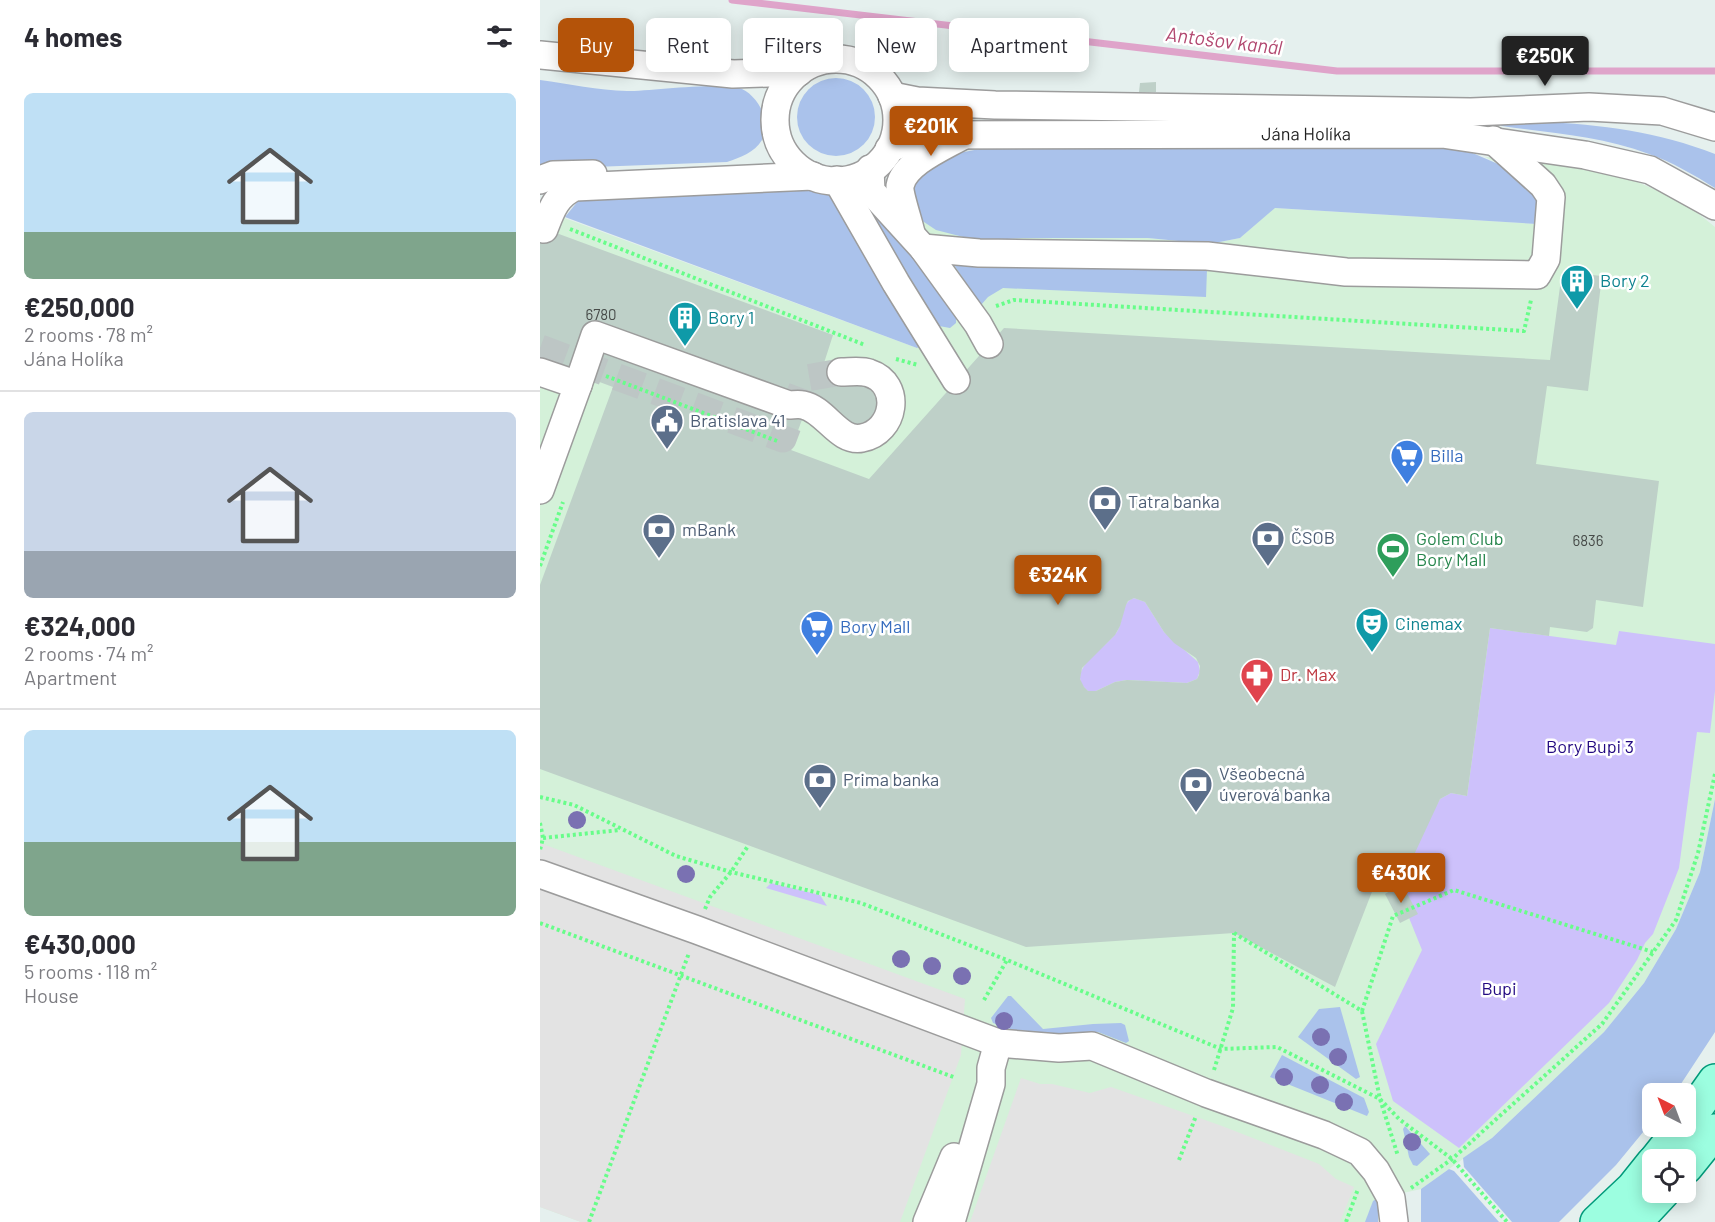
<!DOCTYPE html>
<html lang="en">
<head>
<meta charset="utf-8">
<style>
  body { margin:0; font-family:Barlow,sans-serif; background:#f7f7f7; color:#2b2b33; height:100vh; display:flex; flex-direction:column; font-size:22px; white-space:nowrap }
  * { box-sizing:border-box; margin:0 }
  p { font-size:20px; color:#7c7c81 }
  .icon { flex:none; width:33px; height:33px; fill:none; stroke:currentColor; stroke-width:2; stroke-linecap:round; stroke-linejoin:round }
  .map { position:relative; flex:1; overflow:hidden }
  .side { display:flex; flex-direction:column; background:#fff; width:540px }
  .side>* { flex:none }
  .guide { position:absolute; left:18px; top:18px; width:570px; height:54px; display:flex; gap:12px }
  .needle { width:39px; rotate:318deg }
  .buttons { position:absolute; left:1102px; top:1083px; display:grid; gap:12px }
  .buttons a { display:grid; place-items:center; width:54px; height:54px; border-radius:9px; background:#fff; box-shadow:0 3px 15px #0003; font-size:30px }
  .price { position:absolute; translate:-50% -51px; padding:0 14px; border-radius:6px; background:#b45309; color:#fff; font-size:20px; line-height:39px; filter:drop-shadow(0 2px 3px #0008) }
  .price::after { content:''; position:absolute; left:50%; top:36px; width:18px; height:14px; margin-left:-9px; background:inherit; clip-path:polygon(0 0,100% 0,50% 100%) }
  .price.on { background:#222; color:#fff }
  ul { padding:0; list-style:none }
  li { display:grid; align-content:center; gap:12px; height:318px; padding:0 24px }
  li+li { border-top:2px solid #e1e1e2 }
  li span { display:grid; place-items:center; height:186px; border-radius:9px; color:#555 }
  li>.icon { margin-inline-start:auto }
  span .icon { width:108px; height:108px; fill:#fffc; stroke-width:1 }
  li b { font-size:26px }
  h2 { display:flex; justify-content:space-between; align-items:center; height:72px; padding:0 24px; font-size:26px }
  .pill { padding:0 21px; border-radius:9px; background:#fff; box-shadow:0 3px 15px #0003; font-size:21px; line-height:54px }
  .pill.on { background:#b45309; color:#fff }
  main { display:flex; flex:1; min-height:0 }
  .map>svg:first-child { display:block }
  .commercial { fill:#d4f1d9 }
  .grass { fill:#aac2eb }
  .park { fill:#cdc1fb }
  .parking { fill:#e3e3e3 }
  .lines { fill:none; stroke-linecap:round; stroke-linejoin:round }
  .stream { stroke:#dfa4ca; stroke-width:7 }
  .building { fill:#bed0c8; fill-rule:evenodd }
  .minor-tunnel { stroke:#bdc6c5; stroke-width:27; stroke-dasharray:27 14; stroke-linecap:butt }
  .minor-casing { stroke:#9c9c9c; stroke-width:30 }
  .major-casing { stroke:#009a7a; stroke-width:36 }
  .path { stroke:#68fd8a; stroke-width:4; stroke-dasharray:3 3; stroke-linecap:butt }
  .minor { stroke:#fff; stroke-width:27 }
  .major { stroke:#9cfee0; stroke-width:33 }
  .tree { fill:#7a71b2 }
  .labels { text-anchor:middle; stroke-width:5; stroke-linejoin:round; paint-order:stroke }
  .number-label { font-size:15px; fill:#474b49 }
  .street-label { font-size:18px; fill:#1f1f1f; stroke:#fff }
  .culture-label { font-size:18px; fill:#0d838f; stroke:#fff; text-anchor:start }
  .service-label { font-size:18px; fill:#4e5e75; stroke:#fff; text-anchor:start }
  .shop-label { font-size:18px; fill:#366cbe; stroke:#fff; text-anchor:start }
  .leisure-label { font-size:18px; fill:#27864d; stroke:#fff; text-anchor:start }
  .health-label { font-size:18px; fill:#be3a42; stroke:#fff; text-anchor:start }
  .park-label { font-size:18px; fill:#220981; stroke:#fff }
  .water-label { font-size:20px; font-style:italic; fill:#b24870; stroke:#fff }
</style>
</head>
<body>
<main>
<section class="side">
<h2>4 homes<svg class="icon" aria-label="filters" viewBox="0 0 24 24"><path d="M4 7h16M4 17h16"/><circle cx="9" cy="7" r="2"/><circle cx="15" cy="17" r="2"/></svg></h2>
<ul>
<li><span style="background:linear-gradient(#bfe0f5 75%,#7fa58c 0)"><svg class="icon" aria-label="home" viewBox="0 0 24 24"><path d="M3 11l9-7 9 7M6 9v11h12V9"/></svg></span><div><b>€250,000</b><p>2 rooms · 78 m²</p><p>Jána Holíka</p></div></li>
<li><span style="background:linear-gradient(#c9d6e8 75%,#9aa5b1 0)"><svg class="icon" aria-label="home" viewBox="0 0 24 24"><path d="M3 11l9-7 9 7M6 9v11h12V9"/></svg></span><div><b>€324,000</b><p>2 rooms · 74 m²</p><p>Apartment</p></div></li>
<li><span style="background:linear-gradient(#bfe0f5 60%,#7fa58c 0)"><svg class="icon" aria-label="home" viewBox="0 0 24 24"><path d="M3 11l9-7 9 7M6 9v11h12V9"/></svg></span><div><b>€430,000</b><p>5 rooms · 118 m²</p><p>House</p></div></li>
</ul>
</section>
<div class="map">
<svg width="1175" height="1222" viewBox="0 0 1175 1222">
  <rect width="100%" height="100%" fill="#e5f0ee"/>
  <path class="commercial" d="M945,157L997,161L1074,172L1144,202L1175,227V799L1160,872L1136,929L1104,983L1064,1032L952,1138L909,1169L881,1189L836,1199L838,1222H41L0,1207V209L377,348L294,201L370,195L439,241L482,238H608L669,244L700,238L734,208L997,224L965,167Z"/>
  <g class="grass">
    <circle cx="296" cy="117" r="39"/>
    <path d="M0,80C29,84 58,90 87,91C111,91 185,81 202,89C219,97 232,123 222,140C214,153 201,157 187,162L0,169Z"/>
    <path d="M1001,122C1060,124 1119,132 1175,154V188C1154,175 1132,162 1109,154C1062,136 1011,133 962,126L957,123Z"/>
    <path d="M589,141L921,148L965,167L998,199L997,224L735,208L700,238L669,244L608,238H482L439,241L396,230L381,220L370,195L377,177L414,154L460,145Z"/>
    <path d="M325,181L416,312V323L410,328L399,326L314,185Z"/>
    <path d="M270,183L283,189L294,201L382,345L377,348L25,217L38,201L46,199Z"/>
    <path d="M412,262L667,269L666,297L463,288L448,297L441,305Z"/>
    <path d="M1175,799V1032L1135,1093L1113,1094V1120L1076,1165L1019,1222H972L924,1167L923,1158L952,1138L1064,1032L1104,983L1136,929L1160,872Z"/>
    <path d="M468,996H471L503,1029L553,1024L581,1023L585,1025L589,1041L586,1043L558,1032L490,1036L453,1023L451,1018Z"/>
    <path d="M800,1007L820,1077L816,1079L758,1037L779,1009Z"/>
    <path d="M742,1055L824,1098L829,1112L827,1116L730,1077Z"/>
    <path d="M865,1126L890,1154L877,1166L873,1165L869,1157L863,1129Z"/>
    <path d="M909,1169L914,1171L959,1222H881V1189Z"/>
    <path d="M836,1199L838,1207V1222H825L833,1201Z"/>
  </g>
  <g class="park">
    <path d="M594,598L605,602L624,632L658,662L660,671L657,679L647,683L587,680L575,682L556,691H548C522,670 568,648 578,630C584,619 581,602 594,598Z"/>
    <path d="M950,628L1076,645L1079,631L1175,644V691L1170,733L1157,732L1139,868L1113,934L1105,943L1097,960L1069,1003L919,1148L853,1101L836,1044L882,950L857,888L860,872L900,799L911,793L927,796Z"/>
    <path d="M231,883L280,895L287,906L226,888Z"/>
  </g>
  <g class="parking">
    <path d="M0,843L425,999L421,1055L360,1222H41L0,1207Z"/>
    <path d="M481,1078L500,1084H512L550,1093L571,1087L682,1126L779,1164L796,1179L814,1187L800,1222H430Z"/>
  </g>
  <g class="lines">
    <path class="stream" d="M192,0L797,71H1175"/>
  </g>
  <g class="building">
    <path d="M616,82V92H599L600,83Z"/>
    <path d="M0,227L293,335L284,363L335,365L345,435L264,414L251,450L329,479L464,328L1010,360L1022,272L1062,276L1048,391L1007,386L996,464L1119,481L1103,607L1056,600L1053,628L1047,632L1010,627L1009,636L950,628L927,796L911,793L900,799L867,870L860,872L842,866L795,987L694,933L486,947L0,769V585L73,387L0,360ZM594,598L605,602L624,632L634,643L656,658L660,666L659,675L657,679L647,683L587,680L575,682L556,691H548L544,687L540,679L542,668L575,635L580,626L586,605L588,601Z"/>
    <path d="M862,884L878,914L860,923L845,894Z"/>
  </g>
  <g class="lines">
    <path class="minor-tunnel" d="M0,348L243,439L266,378L301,372"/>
    <defs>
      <g id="minor">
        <path d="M0,55L193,74L259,72"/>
        <circle cx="296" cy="120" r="61"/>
        <path d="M352,96L377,101L455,105L931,112L1049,107L1122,111L1175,127"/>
        <path id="s1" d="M349,149L381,135L902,134L1045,155L1110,170L1175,206"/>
        <path d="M330,169L331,191L383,248L438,324L449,344"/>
        <path d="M0,180L13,175L53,174"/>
        <path d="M297,180L356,283L416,380"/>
        <path d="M4,229C11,211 16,195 35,187L273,176"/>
        <path d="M371,233C369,223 359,194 360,186C364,163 403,147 422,136"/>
        <path d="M383,248L439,253L667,256L806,272L997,275L1006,259L1011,197L1003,185L953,140"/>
        <path d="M0,372L38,385L0,490"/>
        <path d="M38,385L55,335L249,405C253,405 258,404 263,405C285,409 299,443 322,438C355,432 363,384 329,373C321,370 310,372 301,372"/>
        <path d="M0,874L157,930L458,1043L519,1048L552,1046L666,1093L784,1135L820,1152L836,1171L851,1198L854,1222"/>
        <path d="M387,1222L414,1157"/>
        <path d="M411,1222L451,1084V1068L458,1043"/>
      </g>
      <g id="major">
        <path d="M1146,1122L1175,1081"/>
        <path d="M1116,1160L1143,1126"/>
        <path d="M1146,1167L1175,1131"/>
        <path d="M1057,1222L1093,1188L1113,1163"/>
        <path d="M1095,1222L1123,1192"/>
      </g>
    </defs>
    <use href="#minor" class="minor-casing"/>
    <use href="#major" class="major-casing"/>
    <g class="path">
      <path d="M30,229L325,345"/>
      <path d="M456,306L474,300L984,331L991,300"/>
      <path d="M356,359L378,365"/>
      <path d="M66,376L237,441"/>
      <path d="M0,566L23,502"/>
      <path d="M0,797L34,805L136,856L191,872L321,903L467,960L681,1049L737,1047L840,1099L859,1119L912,1159L967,1222"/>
      <path d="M0,823L3,838L0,850"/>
      <path d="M3,838L80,830"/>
      <path d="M165,909L170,897L191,872L208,846"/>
      <path d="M0,923L416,1078"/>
      <path d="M694,933L822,1011L840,1099L858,1156"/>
      <path d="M444,1000L467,960"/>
      <path d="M822,1011L853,916L914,890L1113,952"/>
      <path d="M674,1070L693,1008L694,933"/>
      <path d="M639,1160L656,1116"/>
      <path d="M871,1188L912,1159L1062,1024L1136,920L1158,853L1175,774"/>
      <path d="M49,1222L149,953"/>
      <path d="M806,1222L818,1189"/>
    </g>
    <use href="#minor" class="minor"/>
    <use href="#major" class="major"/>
  </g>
  <g class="tree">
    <circle cx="37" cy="820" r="9"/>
    <circle cx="146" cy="874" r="9"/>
    <circle cx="361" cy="959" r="9"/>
    <circle cx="392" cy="966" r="9"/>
    <circle cx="422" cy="976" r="9"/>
    <circle cx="464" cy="1021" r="9"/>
    <circle cx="781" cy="1037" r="9"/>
    <circle cx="798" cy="1057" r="9"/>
    <circle cx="744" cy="1077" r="9"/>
    <circle cx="780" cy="1085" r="9"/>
    <circle cx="804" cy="1102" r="9"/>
    <circle cx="872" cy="1142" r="9"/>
  </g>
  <defs>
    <symbol id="building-pin" viewBox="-11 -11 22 30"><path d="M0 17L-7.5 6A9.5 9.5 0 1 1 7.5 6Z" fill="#0f9aa8" stroke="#fff"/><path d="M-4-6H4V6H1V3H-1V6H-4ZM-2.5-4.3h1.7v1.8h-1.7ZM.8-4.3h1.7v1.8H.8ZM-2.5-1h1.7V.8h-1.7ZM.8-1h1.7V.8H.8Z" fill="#fff"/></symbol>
    <symbol id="civic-pin" viewBox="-11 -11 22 30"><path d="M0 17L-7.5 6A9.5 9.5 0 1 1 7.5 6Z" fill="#5c6f8a" stroke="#fff"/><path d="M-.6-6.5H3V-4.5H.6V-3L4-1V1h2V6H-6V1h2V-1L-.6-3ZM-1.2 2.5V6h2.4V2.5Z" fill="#fff"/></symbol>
    <symbol id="supermarket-pin" viewBox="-11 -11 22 30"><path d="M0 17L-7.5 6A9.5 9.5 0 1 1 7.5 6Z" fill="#3f7fe0" stroke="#fff"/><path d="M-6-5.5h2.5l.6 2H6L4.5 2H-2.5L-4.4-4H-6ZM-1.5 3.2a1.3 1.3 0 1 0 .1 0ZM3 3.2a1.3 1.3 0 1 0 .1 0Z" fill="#fff"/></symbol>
    <symbol id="bank-pin" viewBox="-11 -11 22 30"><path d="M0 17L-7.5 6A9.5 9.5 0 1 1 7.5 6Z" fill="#5c6f8a" stroke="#fff"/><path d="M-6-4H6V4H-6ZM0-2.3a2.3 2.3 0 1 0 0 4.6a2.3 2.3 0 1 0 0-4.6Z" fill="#fff"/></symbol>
    <symbol id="stadium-pin" viewBox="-11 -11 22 30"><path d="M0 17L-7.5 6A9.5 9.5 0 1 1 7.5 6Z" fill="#2e9e5b" stroke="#fff"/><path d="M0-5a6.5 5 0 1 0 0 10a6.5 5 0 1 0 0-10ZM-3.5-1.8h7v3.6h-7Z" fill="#fff"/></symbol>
    <symbol id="theatre-pin" viewBox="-11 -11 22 30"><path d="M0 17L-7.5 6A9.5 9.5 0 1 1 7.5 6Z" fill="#0f9aa8" stroke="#fff"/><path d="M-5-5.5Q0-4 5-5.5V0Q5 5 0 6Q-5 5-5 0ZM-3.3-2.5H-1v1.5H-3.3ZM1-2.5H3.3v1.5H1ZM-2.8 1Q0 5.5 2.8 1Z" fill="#fff"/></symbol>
    <symbol id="pharmacy-pin" viewBox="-11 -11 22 30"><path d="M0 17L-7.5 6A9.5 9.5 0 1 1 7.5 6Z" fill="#e0444e" stroke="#fff"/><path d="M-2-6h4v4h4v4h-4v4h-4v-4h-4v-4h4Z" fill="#fff"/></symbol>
  </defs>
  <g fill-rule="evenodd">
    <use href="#building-pin" x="1018" y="262" width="38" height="52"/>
    <use href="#building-pin" x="126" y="299" width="38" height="52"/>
    <use href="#civic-pin" x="108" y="402" width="38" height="52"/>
    <use href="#supermarket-pin" x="848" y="437" width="38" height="52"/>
    <use href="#bank-pin" x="546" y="483" width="38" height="52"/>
    <use href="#bank-pin" x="100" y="511" width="38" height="52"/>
    <use href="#bank-pin" x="709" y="519" width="38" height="52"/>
    <use href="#stadium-pin" x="834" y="530" width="38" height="52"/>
    <use href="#theatre-pin" x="813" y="605" width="38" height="52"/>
    <use href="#supermarket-pin" x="258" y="608" width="38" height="52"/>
    <use href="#pharmacy-pin" x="698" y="656" width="38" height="52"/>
    <use href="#bank-pin" x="261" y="761" width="38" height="52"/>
    <use href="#bank-pin" x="637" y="765" width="38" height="52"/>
  </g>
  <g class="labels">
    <g class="number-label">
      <text x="61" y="320">6780</text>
      <text x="1048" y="546">6836</text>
    </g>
    <g class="street-label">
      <text dy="6" stroke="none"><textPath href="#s1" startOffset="420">Jána Holíka</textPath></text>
    </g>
    <g class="culture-label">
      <text x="1060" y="287">Bory 2</text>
      <text x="168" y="324">Bory 1</text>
      <text x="855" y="630">Cinemax</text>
    </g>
    <g class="service-label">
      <text x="150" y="427">Bratislava 41</text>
      <text x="588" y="508">Tatra banka</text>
      <text x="142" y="536">mBank</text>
      <text x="751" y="544">ČSOB</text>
      <text x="679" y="780">Všeobecná<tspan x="679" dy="21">úverová banka</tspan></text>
      <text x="303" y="786">Prima banka</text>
    </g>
    <g class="shop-label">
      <text x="890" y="462">Billa</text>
      <text x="300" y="633">Bory Mall</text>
    </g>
    <g class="leisure-label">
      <text x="876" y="545">Golem Club<tspan x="876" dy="21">Bory Mall</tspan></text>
    </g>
    <g class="health-label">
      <text x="740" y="681">Dr. Max</text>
    </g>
    <g class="park-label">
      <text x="1050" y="753">Bory Bupi 3</text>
      <text x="959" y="995">Bupi</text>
    </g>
    <g class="water-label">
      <text transform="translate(684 41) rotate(7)" y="7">Antošov kanál</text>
    </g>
  </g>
</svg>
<div class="buttons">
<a><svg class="needle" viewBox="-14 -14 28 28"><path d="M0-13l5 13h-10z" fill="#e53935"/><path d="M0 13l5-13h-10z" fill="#7c7c81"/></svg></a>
<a><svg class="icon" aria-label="locate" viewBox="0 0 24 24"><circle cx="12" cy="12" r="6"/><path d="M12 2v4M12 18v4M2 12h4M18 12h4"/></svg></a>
</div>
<b class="price on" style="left:1005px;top:87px">€250K</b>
<b class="price" style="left:391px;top:157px">€201K</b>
<b class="price" style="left:518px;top:606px">€324K</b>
<b class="price" style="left:861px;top:904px">€430K</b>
<div class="guide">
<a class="pill on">Buy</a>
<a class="pill">Rent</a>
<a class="pill">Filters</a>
<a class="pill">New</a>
<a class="pill">Apartment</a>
</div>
</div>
</main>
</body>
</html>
